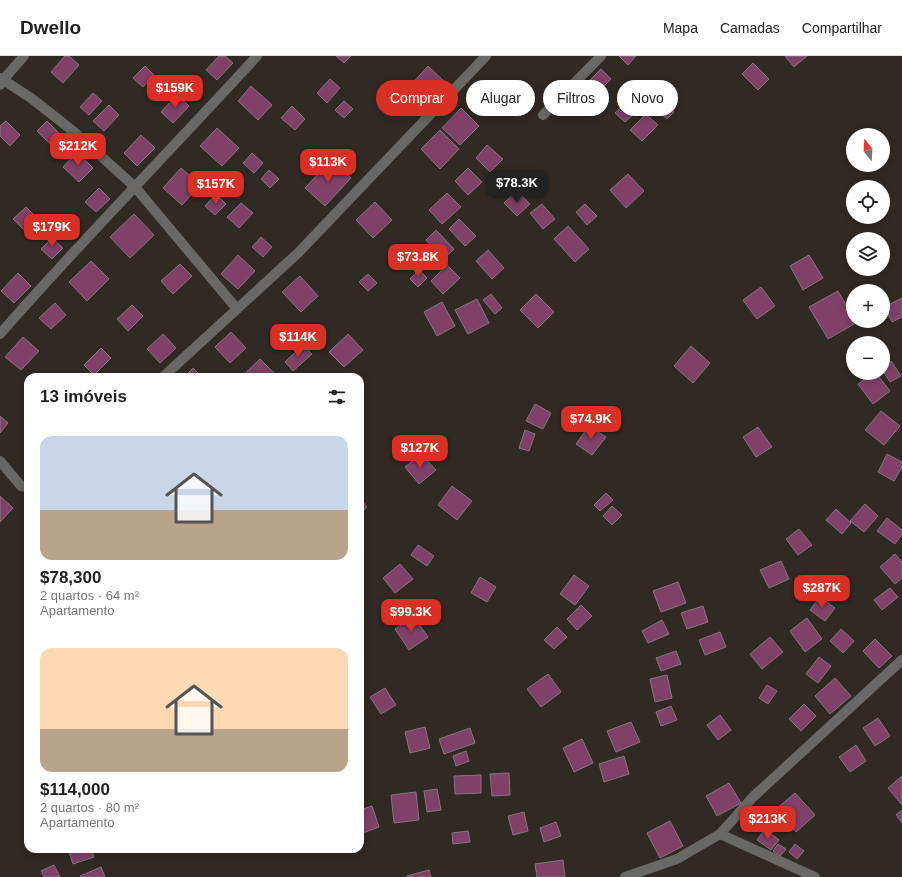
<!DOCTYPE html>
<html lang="pt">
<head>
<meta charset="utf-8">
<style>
  body { margin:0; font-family:Helvetica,sans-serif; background:#f6f6f6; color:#202124; height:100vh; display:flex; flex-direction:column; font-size:15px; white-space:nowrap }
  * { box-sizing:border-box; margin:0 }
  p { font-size:13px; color:#757577 }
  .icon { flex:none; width:22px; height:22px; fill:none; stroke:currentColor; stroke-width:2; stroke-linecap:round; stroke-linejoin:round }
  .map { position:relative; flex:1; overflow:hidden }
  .details { position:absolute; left:24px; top:317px; width:340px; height:480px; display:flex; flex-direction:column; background:#fff; border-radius:12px; box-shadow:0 2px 10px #0003 }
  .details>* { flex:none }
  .banner { position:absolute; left:376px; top:24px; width:380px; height:36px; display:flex; gap:8px }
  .needle { width:26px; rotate:342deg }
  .controls { position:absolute; left:846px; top:72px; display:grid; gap:8px }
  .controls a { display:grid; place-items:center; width:44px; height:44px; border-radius:50%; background:#fff; box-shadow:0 2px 10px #0003; font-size:20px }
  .price { position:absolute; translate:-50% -34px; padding:0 9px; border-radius:8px; background:#d93025; color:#fff; font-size:13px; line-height:26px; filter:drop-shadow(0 1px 2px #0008) }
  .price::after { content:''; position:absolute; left:50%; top:24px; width:12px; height:9px; margin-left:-6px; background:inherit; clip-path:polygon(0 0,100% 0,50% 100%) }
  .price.active { background:#222; color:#fff }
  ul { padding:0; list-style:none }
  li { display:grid; align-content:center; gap:8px; height:212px; padding:0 16px }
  li span { display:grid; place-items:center; height:124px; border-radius:12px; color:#555 }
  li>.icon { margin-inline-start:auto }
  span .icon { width:72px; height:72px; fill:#fffc; stroke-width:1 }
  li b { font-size:17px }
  h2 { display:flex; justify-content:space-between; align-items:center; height:48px; padding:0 16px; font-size:17px }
  .tag { padding:0 14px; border-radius:18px; background:#fff; box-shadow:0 2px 10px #0003; font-size:14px; line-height:36px }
  .tag.active { background:#d93025; color:#fff }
  header { display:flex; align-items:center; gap:24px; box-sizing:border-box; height:56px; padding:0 20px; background:#fff; border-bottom:1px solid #e0e0e0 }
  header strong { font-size:19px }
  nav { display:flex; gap:22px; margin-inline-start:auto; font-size:14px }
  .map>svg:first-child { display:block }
  .building { fill:#804068; stroke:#82787d }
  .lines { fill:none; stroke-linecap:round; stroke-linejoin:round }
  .minor { stroke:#6a6864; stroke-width:10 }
</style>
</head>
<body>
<header>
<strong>Dwello</strong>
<nav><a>Mapa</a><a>Camadas</a><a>Compartilhar</a></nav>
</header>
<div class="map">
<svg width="902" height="821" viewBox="0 0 902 821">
  <rect width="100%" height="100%" fill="#312923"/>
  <g class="building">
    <path d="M65,0H69L79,9L63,27L51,16Z"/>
    <path d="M219,0H225L233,7L217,24L206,14Z"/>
    <path d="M336,0H351L344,7Z"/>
    <path d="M619,0H636L628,9Z"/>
    <path d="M785,0H807L794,11Z"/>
    <path d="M753,7L769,23L758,34L742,18Z"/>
    <path d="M145,10L154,19L143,31L133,22Z"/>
    <path d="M428,10L449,30L432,48L411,29Z"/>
    <path d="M601,13L611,23L600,34L590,24Z"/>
    <path d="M330,23L340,32L327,47L317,37Z"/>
    <path d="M251,30L272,49L258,64L238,45Z"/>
    <path d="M93,37L102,45L89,59L80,51Z"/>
    <path d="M177,39L189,50L173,67L161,56Z"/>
    <path d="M344,45L353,53L344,62L335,54Z"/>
    <path d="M664,45L674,56L667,63L656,53Z"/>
    <path d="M624,48L634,58L625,66L615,57Z"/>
    <path d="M109,49L119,59L104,75L93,65Z"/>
    <path d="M292,50L305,63L295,74L281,62Z"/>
    <path d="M461,52L479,70L460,89L442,72Z"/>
    <path d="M646,58L658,69L642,85L630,74Z"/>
    <path d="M6,65L20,79L10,90L0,80V70Z"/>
    <path d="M47,65L69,87L59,97L37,75Z"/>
    <path d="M217,72L239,92L222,110L200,90Z"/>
    <path d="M440,74L459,93L440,113L421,93Z"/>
    <path d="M141,79L155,92L137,110L124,97Z"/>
    <path d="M487,89L503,103L490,116L476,102Z"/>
    <path d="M77,96L93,112L79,126L63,111Z"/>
    <path d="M252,97L263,107L254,117L243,107Z"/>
    <path d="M332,103L351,122L325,150L305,132Z"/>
    <path d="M181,112L200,129L182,149L163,132Z"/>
    <path d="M468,112L482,126L468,139L455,125Z"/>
    <path d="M269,114L279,123L270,132L261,123Z"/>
    <path d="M628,118L644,135L626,152L610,134Z"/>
    <path d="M99,132L110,143L96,156L85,146Z"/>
    <path d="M517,135L530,148L517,160L504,147Z"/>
    <path d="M447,137L461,151L442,168L429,154Z"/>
    <path d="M216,138L226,148L215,159L205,150Z"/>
    <path d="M375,146L392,164L373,182L356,164Z"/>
    <path d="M241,147L253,157L239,172L227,161Z"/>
    <path d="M542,148L555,163L543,173L530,157Z"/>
    <path d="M585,148L597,160L587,169L576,156Z"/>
    <path d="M26,151L37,162L24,174L13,163Z"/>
    <path d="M134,158L154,179L130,202L110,181Z"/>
    <path d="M459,163L476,180L465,190L449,173Z"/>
    <path d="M568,170L589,193L575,206L554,183Z"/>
    <path d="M436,174L454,193L444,203L426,184Z"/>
    <path d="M261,181L272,191L263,201L252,191Z"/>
    <path d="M52,182L63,192L52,203L41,193Z"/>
    <path d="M488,194L504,212L492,223L476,205Z"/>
    <path d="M238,199L255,215L238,233L221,218Z"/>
    <path d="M809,199L823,222L803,234L790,210Z"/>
    <path d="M91,205L109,223L87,245L69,226Z"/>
    <path d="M180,208L192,220L173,238L161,225Z"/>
    <path d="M447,209L460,222L443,238L431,225Z"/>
    <path d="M419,214L427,222L418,231L410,223Z"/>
    <path d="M18,217L31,230L14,247L1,235Z"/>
    <path d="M368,218L377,227L368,235L359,226Z"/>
    <path d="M300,220L318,240L301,256L282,236Z"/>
    <path d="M761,231L775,250L757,263L743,244Z"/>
    <path d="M838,235L853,261V265H855L856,267L828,283L809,251Z"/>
    <path d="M491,238L502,252L495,258L483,244Z"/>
    <path d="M536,238L554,256L538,272L520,254Z"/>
    <path d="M902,242V261L892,266L884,251Z"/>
    <path d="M477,243L489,267L468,278L455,254Z"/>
    <path d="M442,246L455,270L437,280L424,256Z"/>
    <path d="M55,247L66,259L51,273L39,262Z"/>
    <path d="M132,249L143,260L128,275L117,263Z"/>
    <path d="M291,268L302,280L290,292L278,280Z"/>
    <path d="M231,276L246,292L230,307L215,291Z"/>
    <path d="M163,278L176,292L160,307L147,293Z"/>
    <path d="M348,278L363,294L344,311L329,296Z"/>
    <path d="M23,281L39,295L21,314L5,301Z"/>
    <path d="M303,289L312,298L293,315L285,306Z"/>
    <path d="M691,290L710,307L693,327L674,310Z"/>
    <path d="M101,292L111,302L94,319L84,309Z"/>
    <path d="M260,303L275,318L272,321H246L243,319Z"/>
    <path d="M891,305L901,320L890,326L883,315V310Z"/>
    <path d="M193,312L202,321H184Z"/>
    <path d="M873,317H876L890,335L873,348L858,328Z"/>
    <path d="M535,348L551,357L543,373L526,365Z"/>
    <path d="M881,355L900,370L884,389L865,374Z"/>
    <path d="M0,360L8,367L0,377Z"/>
    <path d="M589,370L606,381L592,399L576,388Z"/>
    <path d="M758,371L772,391L756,401L743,381Z"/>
    <path d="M525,374L535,378L529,395L519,392Z"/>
    <path d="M421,398L436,414L419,428L405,411Z"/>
    <path d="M887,398L902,406V411L894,425L878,416Z"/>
    <path d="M452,430L472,445L457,464L438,449Z"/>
    <path d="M606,437L613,444L600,455L594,449Z"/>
    <path d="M0,440L13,452L0,466Z"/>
    <path d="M360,443L367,451L360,458Z"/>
    <path d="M865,448L878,460L864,476L850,465Z"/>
    <path d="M612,450L622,459L612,469L603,460Z"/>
    <path d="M836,453L851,467L842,478L826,464Z"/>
    <path d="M887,462L902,474V478L895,488L877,475Z"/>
    <path d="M799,473L812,489L798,499L786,483Z"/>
    <path d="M418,489L434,500L427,510L411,499Z"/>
    <path d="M895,498L902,506V522L895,528L880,511Z"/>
    <path d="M781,505L789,523L769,532L760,514Z"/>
    <path d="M400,508L413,523L395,537L383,522Z"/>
    <path d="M574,519L589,530L575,549L560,538Z"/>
    <path d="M480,521L496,531L487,546L471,537Z"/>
    <path d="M678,526L686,547L661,556L653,535Z"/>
    <path d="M890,532L898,541L882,554L874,544Z"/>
    <path d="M820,541L835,552L825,565L810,554Z"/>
    <path d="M581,549L592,560L577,574L567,563Z"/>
    <path d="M703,550L708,566L687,573L681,557Z"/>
    <path d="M414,561L428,581L409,594L395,573Z"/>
    <path d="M807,562L822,583L805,596L790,575Z"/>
    <path d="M662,564L669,578L648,587L642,575Z"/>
    <path d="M557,571L567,581L554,593L544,584Z"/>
    <path d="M841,573L854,585L843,597L830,585Z"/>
    <path d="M720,576L726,591L705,599L699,584Z"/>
    <path d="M770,581L783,596L762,613L750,598Z"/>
    <path d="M875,583L892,600L879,612L863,595Z"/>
    <path d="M676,595L681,608L661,615L656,602Z"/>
    <path d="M819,601L831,610L818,627L806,618Z"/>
    <path d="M548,618L561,636L541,651L527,633Z"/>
    <path d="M667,619L672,642L655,646L650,623Z"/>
    <path d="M835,622L851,640L830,658L815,640Z"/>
    <path d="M767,629L777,635L768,648L759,642Z"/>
    <path d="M385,632L396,649L381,658L370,641Z"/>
    <path d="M804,648L816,660L801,675L789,663Z"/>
    <path d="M671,650L677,664L661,670L656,656Z"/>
    <path d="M720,659L731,674L718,684L707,669Z"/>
    <path d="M878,662L890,680L875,690L863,672Z"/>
    <path d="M631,666L640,686L616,696L607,675Z"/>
    <path d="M425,671L430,692L410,697L405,676Z"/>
    <path d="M470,672L475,687L444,698L439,683Z"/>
    <path d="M582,683L593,707L574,716L563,692Z"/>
    <path d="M856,689L866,705L850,716L839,701Z"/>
    <path d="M466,695L469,705L456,710L453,700Z"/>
    <path d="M624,700L629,718L604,726L599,708Z"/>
    <path d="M509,717L510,739L492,740L490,718Z"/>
    <path d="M481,719V737L455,738L454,720Z"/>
    <path d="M902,720V749L888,732Z"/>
    <path d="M729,727L741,747L717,760L706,740Z"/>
    <path d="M437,733L441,754L427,756L424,735Z"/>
    <path d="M416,736L419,764L394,767L391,739Z"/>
    <path d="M795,737L815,759L796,776L776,753Z"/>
    <path d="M372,750L379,771L363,777L360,769V754Z"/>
    <path d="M902,754V767L896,759Z"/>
    <path d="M524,756L528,775L513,779L508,760Z"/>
    <path d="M670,765L683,790L660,802L647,777Z"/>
    <path d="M556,766L561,780L544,786L540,772Z"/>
    <path d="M765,773L779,784L771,794L757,784Z"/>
    <path d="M468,775L470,786L453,788L452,777Z"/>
    <path d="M778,788L786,793L780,800L773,795Z"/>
    <path d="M795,788L804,795L797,803L789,796Z"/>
    <path d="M68,793H91L94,801L73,808Z"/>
    <path d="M563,804L565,821H537L535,808Z"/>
    <path d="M54,809L60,821H44L41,815Z"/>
    <path d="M101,811L105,821H81L80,820Z"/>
    <path d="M429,814L431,821H407V820Z"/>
  </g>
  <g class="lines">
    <g class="minor">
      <path d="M0,22L31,42L73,75L135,131L237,253"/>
      <path d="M0,29L3,24L24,0"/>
      <path d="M543,59L601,0"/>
      <path d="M0,278C83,183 172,93 257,0"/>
      <path d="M163,321L299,196L486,0"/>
      <path d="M0,405L21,430L28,431"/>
      <path d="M720,778L815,821"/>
      <path d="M625,821L677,803L720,778L753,741L902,604"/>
    </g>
  </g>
</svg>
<div class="controls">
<a><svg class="needle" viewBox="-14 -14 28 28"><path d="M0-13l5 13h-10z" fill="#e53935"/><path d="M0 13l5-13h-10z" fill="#757577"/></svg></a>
<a><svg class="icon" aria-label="locate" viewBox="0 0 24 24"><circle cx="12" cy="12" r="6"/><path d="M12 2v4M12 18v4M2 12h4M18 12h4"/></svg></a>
<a><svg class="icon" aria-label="layers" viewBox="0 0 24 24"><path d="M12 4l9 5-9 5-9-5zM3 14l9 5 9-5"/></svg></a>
<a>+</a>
<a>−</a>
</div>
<b class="price" style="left:175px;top:53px">$159K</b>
<b class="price" style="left:78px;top:111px">$212K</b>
<b class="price" style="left:328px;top:127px">$113K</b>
<b class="price active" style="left:517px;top:148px">$78.3K</b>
<b class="price" style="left:216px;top:149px">$157K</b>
<b class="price" style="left:52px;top:192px">$179K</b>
<b class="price" style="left:418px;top:222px">$73.8K</b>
<b class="price" style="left:298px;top:302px">$114K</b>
<b class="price" style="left:591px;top:384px">$74.9K</b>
<b class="price" style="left:420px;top:413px">$127K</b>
<b class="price" style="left:822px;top:553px">$287K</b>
<b class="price" style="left:411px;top:577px">$99.3K</b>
<b class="price" style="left:768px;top:784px">$213K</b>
<div class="banner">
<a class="tag active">Comprar</a>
<a class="tag">Alugar</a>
<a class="tag">Filtros</a>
<a class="tag">Novo</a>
</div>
<section class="details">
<h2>13 imóveis<svg class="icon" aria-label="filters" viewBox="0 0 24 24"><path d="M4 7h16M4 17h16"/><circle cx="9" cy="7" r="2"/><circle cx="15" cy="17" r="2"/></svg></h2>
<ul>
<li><span style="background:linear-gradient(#c9d6e8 60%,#b9a48a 0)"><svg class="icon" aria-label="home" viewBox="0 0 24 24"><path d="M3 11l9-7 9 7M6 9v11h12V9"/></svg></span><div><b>$78,300</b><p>2 quartos · 64 m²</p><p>Apartamento</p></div></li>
<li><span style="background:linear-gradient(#ffd9b3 65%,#b9a48a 0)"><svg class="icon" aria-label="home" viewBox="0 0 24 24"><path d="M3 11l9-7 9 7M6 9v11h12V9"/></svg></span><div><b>$114,000</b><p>2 quartos · 80 m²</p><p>Apartamento</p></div></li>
</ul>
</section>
</div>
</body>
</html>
